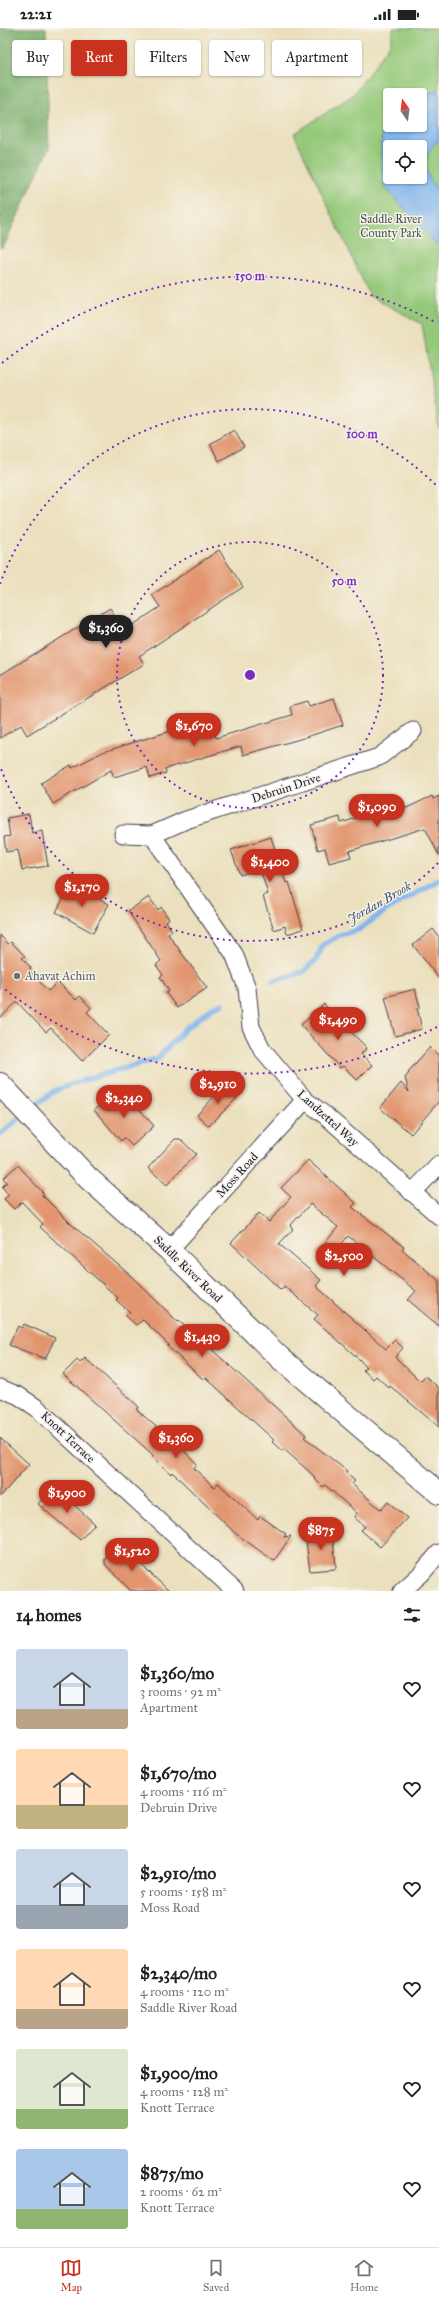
<!DOCTYPE html>
<html lang="en">
<head>
<meta charset="utf-8">
<style>
  body { margin:0; font-family:"IM FELL Great Primer",serif; background:#f6f6f6; color:#202124; height:100vh; display:flex; flex-direction:column; font-size:15px; white-space:nowrap }
  * { box-sizing:border-box; margin:0 }
  p { font-size:13px; color:#757577 }
  .icon { flex:none; width:22px; height:22px; fill:none; stroke:currentColor; stroke-width:2; stroke-linecap:round; stroke-linejoin:round }
  .map { position:relative; height:1563px; overflow:hidden }
  .panel { display:flex; flex-direction:column; background:#fff; flex:1 }
  .panel>* { flex:none }
  .hud { position:absolute; left:12px; top:12px; width:415px; height:36px; display:flex; gap:8px }
  .needle { width:26px; rotate:346deg }
  .fabs { position:absolute; left:383px; top:60px; display:grid; gap:8px }
  .fabs a { display:grid; place-items:center; width:44px; height:44px; border-radius:4px; background:#fff; box-shadow:0 1px 3px #0004; font-size:20px }
  .price { position:absolute; translate:-50% -34px; padding:0 9px; border-radius:14px; background:#c8321e; color:#fff; font-size:13px; line-height:26px; filter:drop-shadow(0 1px 2px #0008) }
  .price::after { content:''; position:absolute; left:50%; top:24px; width:12px; height:9px; margin-left:-6px; background:inherit; clip-path:polygon(0 0,100% 0,50% 100%) }
  .price.on { background:#222; color:#fff }
  ul { padding:0; list-style:none }
  li { display:flex; align-items:center; gap:12px; height:100px; padding:0 16px }
  li span { display:grid; place-items:center; flex:none; width:112px; height:80px; border-radius:4px; color:#555 }
  li>.icon { margin-inline-start:auto }
  span .icon { width:48px; height:48px; fill:#fffc; stroke-width:1 }
  li b { font-size:17px }
  h2 { display:flex; justify-content:space-between; align-items:center; height:48px; padding:0 16px; font-size:17px }
  .pill { padding:0 14px; border-radius:4px; background:#fff; box-shadow:0 1px 3px #0004; font-size:14px; line-height:36px }
  .pill.on { background:#c8321e; color:#fff }
  .status { display:flex; justify-content:space-between; align-items:center; height:28px; padding:0 20px; background:#fff; direction:ltr }
  .status svg { height:11px; fill:currentColor }
  .tabs { display:flex; justify-content:space-around; align-items:center; height:56px; border-top:1px solid #e0e0e0; background:#fff; font-size:11px; color:#757577 }
  .tabs a { display:grid; justify-items:center; gap:2px }
  .tabs .on { color:#c8321e }
  .map>svg:first-child { display:block }
  .green { fill:#95c97a; stroke:#5c765a; fill-rule:evenodd }
  .forest { fill:#78ad6a; stroke:#4d6852 }
  .water { fill:#7fb4ed; stroke:#506b94; fill-rule:evenodd }
  .lines { fill:none; stroke-linecap:round; stroke-linejoin:round }
  .stream { stroke:#7fb4ed; stroke-width:5.5 }
  .building { fill:#e2956e }
  .minor-casing { stroke:#403e4e; stroke-width:19 }
  .secondary-casing { stroke:#403e4e; stroke-width:24 }
  .minor { stroke:#fff; stroke-width:17 }
  .secondary { stroke:#fff; stroke-width:22 }
  .ring { fill:none; stroke:#7b2cbf; stroke-width:2; stroke-dasharray:2 4 }
  .worship-dot { fill:#6b7280; stroke:#f7f3e8; stroke-width:1.5 }
  .labels { text-anchor:middle; stroke-width:3; stroke-linejoin:round; paint-order:stroke }
  .park-label { font-size:12px; fill:#44544e; stroke:#f7f3e8 }
  .street-label { font-size:12px; fill:#22223b; stroke:#f7f3e8 }
  .worship-label { font-size:12px; fill:#5b616d; stroke:#f7f3e8; text-anchor:start }
  .water-label { font-size:13px; font-style:italic; fill:#435579; stroke:#f7f3e8 }
  .centre { fill:#7b2cbf; stroke:#f7f3e8; stroke-width:2 }
  .ring-label { font-size:12px; text-anchor:middle; font-weight:bold; fill:#7b2cbf; stroke:#f7f3e8; stroke-width:3; stroke-linejoin:round; paint-order:stroke }
</style>
</head>
<body>
<div class="status"><b>22:21</b><svg viewBox="0 0 49 12"><path d="M0 12V9h3v3zM5 12V6h3v6zM10 12V3h3v9zM15 12V0h3v12zM26 1h20v11H26zM47 4h2v5h-2z"/></svg></div>
<div class="map">
<svg width="439" height="1563" viewBox="0 0 439 1563">
  <rect width="100%" height="100%" fill="#f7f3e8"/>
  <filter id="ink" filterUnits="userSpaceOnUse"><feTurbulence type="fractalNoise" baseFrequency=".025" numOctaves="2"/><feDisplacementMap in="SourceGraphic" scale="8" xChannelSelector="R" yChannelSelector="G"/><feConvolveMatrix kernelMatrix="1 2 1 2 8 2 1 2 1" color-interpolation-filters="sRGB"/></filter>
  <filter id="wash" filterUnits="userSpaceOnUse"><feTurbulence type="fractalNoise" baseFrequency=".012" numOctaves="4" result="noise"/><feDisplacementMap in="SourceGraphic" scale="16" xChannelSelector="R" yChannelSelector="G"/><feGaussianBlur stdDeviation="0.9" result="paint"/><feColorMatrix in="noise" values="0 0 0 0 0 0 0 0 0 0 0 0 0 0 0 0 0 1.4 0 .05"/><feComposite in="paint" operator="in"/></filter>
  <g filter="url(#wash)">
    <rect width="100%" height="100%" fill="#ebe0bd"/>
    <path class="green" d="M393,0H439V401L422,296L370,268L294,106L353,67L390,16ZM390,67H420V97H390ZM390,119H420V149H390Z"/>
    <path class="forest" d="M0,0H46L49,120L3,220H0Z"/>
    <path class="water" d="M439,62V112C421,125 423,149 439,163V219L384,158L381,128L382,94L390,87V97H420V68ZM390,119H420V149H390Z"/>
    <g class="lines">
      <g class="stream">
        <path d="M273,953L303,944L316,932L323,917L340,907L358,902L388,881L439,852"/>
        <path d="M30,1082L54,1063L83,1052L157,1031L186,1000L214,979L222,976"/>
        <path d="M0,1106L23,1087"/>
      </g>
    </g>
    <g id="blocks">
      <g class="building">
        <path d="M234,402L244,419L219,433L210,416Z"/>
        <path d="M219,522L243,559L139,628L144,636L27,707L21,697L0,710V647L110,580L124,603L160,579L152,567Z"/>
        <path d="M334,670L343,697L300,711L243,727L241,718L165,741L166,745L150,750L147,739L114,749L111,742L53,776L41,755L71,737L72,740L103,724L193,696L196,705L213,700L216,710L292,687L290,678L307,673L309,678Z"/>
        <path d="M432,768L433,771L439,768V827L425,800L349,823L351,829L329,835L325,820L318,822L311,797L340,789L341,795L379,783L378,780L397,774L400,783Z"/>
        <path d="M29,786L32,805L42,803L48,838L22,842L18,822L6,824L4,809L10,808L7,790Z"/>
        <path d="M271,809L286,855L289,854L303,901L287,906L285,898L274,902L263,868L268,866L260,841L240,847L231,822Z"/>
        <path d="M72,855L109,876L93,905L56,884Z"/>
        <path d="M149,869L158,882L161,879L169,891L166,893L172,903L168,906L207,960L177,980L166,965L169,963L160,949L163,947L156,937L161,933L128,883Z"/>
        <path d="M433,901L439,909V951L413,917Z"/>
        <path d="M0,907L8,916L11,914L25,928L22,930L31,940L29,942L48,963L58,954L76,972L80,968L91,980L87,984L109,1007L82,1033L51,1000L46,1004L17,974L0,990Z"/>
        <path d="M415,961L420,979L417,980L422,1001L395,1008L385,969Z"/>
        <path d="M324,976L367,1020L361,1026L372,1037L357,1052L343,1038L340,1040L301,997Z"/>
        <path d="M430,1019L439,1028V1073L411,1106L380,1080L401,1055L409,1064L405,1050L409,1045L408,1044Z"/>
        <path d="M226,1056L239,1068L209,1098L197,1087Z"/>
        <path d="M118,1065L124,1072L128,1068L154,1098L132,1118L124,1110L121,1113L94,1082L110,1068L112,1070Z"/>
        <path d="M175,1111H180L196,1126L167,1157L148,1140Z"/>
        <path d="M308,1132L356,1175L352,1179L404,1219L402,1221L439,1253V1298L408,1272L416,1263L348,1208L326,1235L316,1226L338,1199L310,1176L290,1198L293,1201L279,1216L321,1252L316,1258L386,1321L395,1312L403,1320L395,1329L420,1353L425,1348L439,1360V1399L390,1358L389,1360L376,1348L373,1351L363,1342L366,1339L359,1331L314,1291L318,1287L284,1258L281,1262L231,1215L259,1185L269,1194L291,1169L281,1160Z"/>
        <path d="M18,1137L44,1166L42,1167L71,1196L131,1248L178,1294L179,1293L209,1319L306,1407L304,1409L347,1443L346,1445L355,1453L352,1456L381,1482L388,1474L407,1490L380,1519L361,1502L365,1499L354,1489L357,1485L325,1457L323,1459L314,1450L315,1449L284,1421L282,1423L272,1414L274,1412L205,1349L203,1351L167,1318L169,1317L143,1292L136,1297L126,1288L130,1284L116,1272L118,1270L40,1199L43,1196L22,1174L14,1181L4,1171L9,1167L2,1159L7,1154L3,1150Z"/>
        <path d="M24,1296L55,1310L45,1331L9,1317L18,1298L22,1300Z"/>
        <path d="M85,1330L139,1379L136,1381L162,1404L168,1398L181,1411L177,1415L197,1436L194,1440L214,1459L218,1455L258,1492L260,1488L286,1506L284,1509L291,1508L274,1533L235,1505L172,1444L171,1446L152,1429L153,1427L63,1346L77,1332L80,1335Z"/>
        <path d="M0,1410L29,1436L0,1469Z"/>
        <path d="M54,1459L95,1496L80,1512L38,1476Z"/>
        <path d="M332,1503L336,1538L335,1541L310,1543L305,1506Z"/>
        <path d="M118,1517L132,1528L169,1563H131L105,1536V1531Z"/>
      </g>
    </g>
  </g>
  <g filter="url(#ink)">
    <use href="#blocks" fill-opacity="0" stroke="#403e4e" stroke-width="1"/>
    <g class="lines">
      <defs>
        <g id="minor">
          <path d="M123,806L152,807L186,792L379,729L413,703"/>
          <path d="M152,807L234,926L247,960L251,999L262,1021L305,1072L326,1088L439,1188"/>
          <path d="M412,1165L439,1137"/>
          <path d="M169,1222L305,1072"/>
          <path d="M0,1360L19,1368L37,1380L235,1563"/>
          <path d="M402,1563L421,1546L439,1525"/>
        </g>
        <path id="secondary" d="M0,1056L88,1150L169,1222L280,1330L439,1465"/>
      </defs>
      <use href="#minor" class="minor-casing"/>
      <use href="#secondary" class="secondary-casing"/>
      <use href="#minor" class="minor"/>
      <use href="#secondary" class="secondary"/>
    </g>
  </g>
  <g class="ring">
    <circle cx="250" cy="647" r="133"/>
    <path d="M438 835A266 266 0 0 1 0 738M0 556A266 266 0 0 1 438 459"/>
    <path d="M437 999A399 399 0 0 1 2 959M2 335A399 399 0 0 1 437 295"/>
  </g>
  <circle class="worship-dot" cx="17" cy="948" r="4"/>
  <g class="labels">
    <g class="park-label">
      <text x="391" y="195">Saddle River<tspan x="391" dy="14">County Park</tspan></text>
    </g>
    <g class="street-label">
      <text transform="translate(286 760) rotate(-18)" y="4">Debruin Drive</text>
      <text transform="translate(328 1090) rotate(42)" y="4">Landzettel Way</text>
      <text transform="translate(237 1147) rotate(-48)" y="4">Moss Road</text>
      <text transform="translate(188 1241) rotate(44)" y="4">Saddle River Road</text>
      <text transform="translate(68 1409) rotate(43)" y="4">Knott Terrace</text>
    </g>
    <g class="worship-label">
      <text x="25" y="952">Ahavat Achim</text>
    </g>
    <g class="water-label">
      <text transform="translate(379 874) rotate(-30)" y="5">Jordan Brook</text>
    </g>
  </g>
  <circle cx="250" cy="647" r="6" class="centre"/>
  <g class="ring-label">
    <text x="250" y="252">150 m</text>
    <text x="362" y="410">100 m</text>
    <text x="344" y="557">50 m</text>
  </g>
</svg>
<div class="fabs">
<a><svg class="needle" viewBox="-14 -14 28 28"><path d="M0-13l5 13h-10z" fill="#e53935"/><path d="M0 13l5-13h-10z" fill="#757577"/></svg></a>
<a><svg class="icon" aria-label="locate" viewBox="0 0 24 24"><circle cx="12" cy="12" r="6"/><path d="M12 2v4M12 18v4M2 12h4M18 12h4"/></svg></a>
</div>
<b class="price on" style="left:106px;top:621px">$1,360</b>
<b class="price" style="left:194px;top:719px">$1,670</b>
<b class="price" style="left:377px;top:800px">$1,090</b>
<b class="price" style="left:270px;top:855px">$1,400</b>
<b class="price" style="left:82px;top:880px">$1,170</b>
<b class="price" style="left:338px;top:1013px">$1,490</b>
<b class="price" style="left:218px;top:1077px">$2,910</b>
<b class="price" style="left:124px;top:1091px">$2,340</b>
<b class="price" style="left:344px;top:1249px">$2,500</b>
<b class="price" style="left:202px;top:1330px">$1,430</b>
<b class="price" style="left:176px;top:1431px">$1,360</b>
<b class="price" style="left:67px;top:1486px">$1,900</b>
<b class="price" style="left:321px;top:1523px">$875</b>
<b class="price" style="left:132px;top:1544px">$1,520</b>
<div class="hud">
<a class="pill">Buy</a>
<a class="pill on">Rent</a>
<a class="pill">Filters</a>
<a class="pill">New</a>
<a class="pill">Apartment</a>
</div>
</div>
<section class="panel">
<h2>14 homes<svg class="icon" aria-label="filters" viewBox="0 0 24 24"><path d="M4 7h16M4 17h16"/><circle cx="9" cy="7" r="2"/><circle cx="15" cy="17" r="2"/></svg></h2>
<ul>
<li><span style="background:linear-gradient(#c9d6e8 75%,#b9a48a 0)"><svg class="icon" aria-label="home" viewBox="0 0 24 24"><path d="M3 11l9-7 9 7M6 9v11h12V9"/></svg></span><div><b>$1,360/mo</b><p>3 rooms · 92 m²</p><p>Apartment</p></div><svg class="icon" aria-label="heart" viewBox="0 0 24 24"><path d="M12 20l-8-8c-3-5 5-10 8-4 3-6 11-1 8 4z"/></svg></li>
<li><span style="background:linear-gradient(#ffd9b3 70%,#c2b280 0)"><svg class="icon" aria-label="home" viewBox="0 0 24 24"><path d="M3 11l9-7 9 7M6 9v11h12V9"/></svg></span><div><b>$1,670/mo</b><p>4 rooms · 116 m²</p><p>Debruin Drive</p></div><svg class="icon" aria-label="heart" viewBox="0 0 24 24"><path d="M12 20l-8-8c-3-5 5-10 8-4 3-6 11-1 8 4z"/></svg></li>
<li><span style="background:linear-gradient(#c9d6e8 70%,#9aa5b1 0)"><svg class="icon" aria-label="home" viewBox="0 0 24 24"><path d="M3 11l9-7 9 7M6 9v11h12V9"/></svg></span><div><b>$2,910/mo</b><p>5 rooms · 158 m²</p><p>Moss Road</p></div><svg class="icon" aria-label="heart" viewBox="0 0 24 24"><path d="M12 20l-8-8c-3-5 5-10 8-4 3-6 11-1 8 4z"/></svg></li>
<li><span style="background:linear-gradient(#ffd9b3 75%,#b9a48a 0)"><svg class="icon" aria-label="home" viewBox="0 0 24 24"><path d="M3 11l9-7 9 7M6 9v11h12V9"/></svg></span><div><b>$2,340/mo</b><p>4 rooms · 120 m²</p><p>Saddle River Road</p></div><svg class="icon" aria-label="heart" viewBox="0 0 24 24"><path d="M12 20l-8-8c-3-5 5-10 8-4 3-6 11-1 8 4z"/></svg></li>
<li><span style="background:linear-gradient(#dfe7d0 75%,#8fb573 0)"><svg class="icon" aria-label="home" viewBox="0 0 24 24"><path d="M3 11l9-7 9 7M6 9v11h12V9"/></svg></span><div><b>$1,900/mo</b><p>4 rooms · 128 m²</p><p>Knott Terrace</p></div><svg class="icon" aria-label="heart" viewBox="0 0 24 24"><path d="M12 20l-8-8c-3-5 5-10 8-4 3-6 11-1 8 4z"/></svg></li>
<li><span style="background:linear-gradient(#a9c7e8 75%,#8fb573 0)"><svg class="icon" aria-label="home" viewBox="0 0 24 24"><path d="M3 11l9-7 9 7M6 9v11h12V9"/></svg></span><div><b>$875/mo</b><p>2 rooms · 62 m²</p><p>Knott Terrace</p></div><svg class="icon" aria-label="heart" viewBox="0 0 24 24"><path d="M12 20l-8-8c-3-5 5-10 8-4 3-6 11-1 8 4z"/></svg></li>
</ul>
</section>
<nav class="tabs">
<a class="on"><svg class="icon" aria-label="map" viewBox="0 0 24 24"><path d="M3 6l6-2 6 2 6-2v14l-6 2-6-2-6 2zM9 4v14M15 6v14"/></svg>Map</a>
<a><svg class="icon" aria-label="saved" viewBox="0 0 24 24"><path d="M7 4h10v16l-5-4-5 4z"/></svg>Saved</a>
<a><svg class="icon" aria-label="home" viewBox="0 0 24 24"><path d="M3 11l9-7 9 7M6 9v11h12V9"/></svg>Home</a>
</nav>
</body>
</html>
